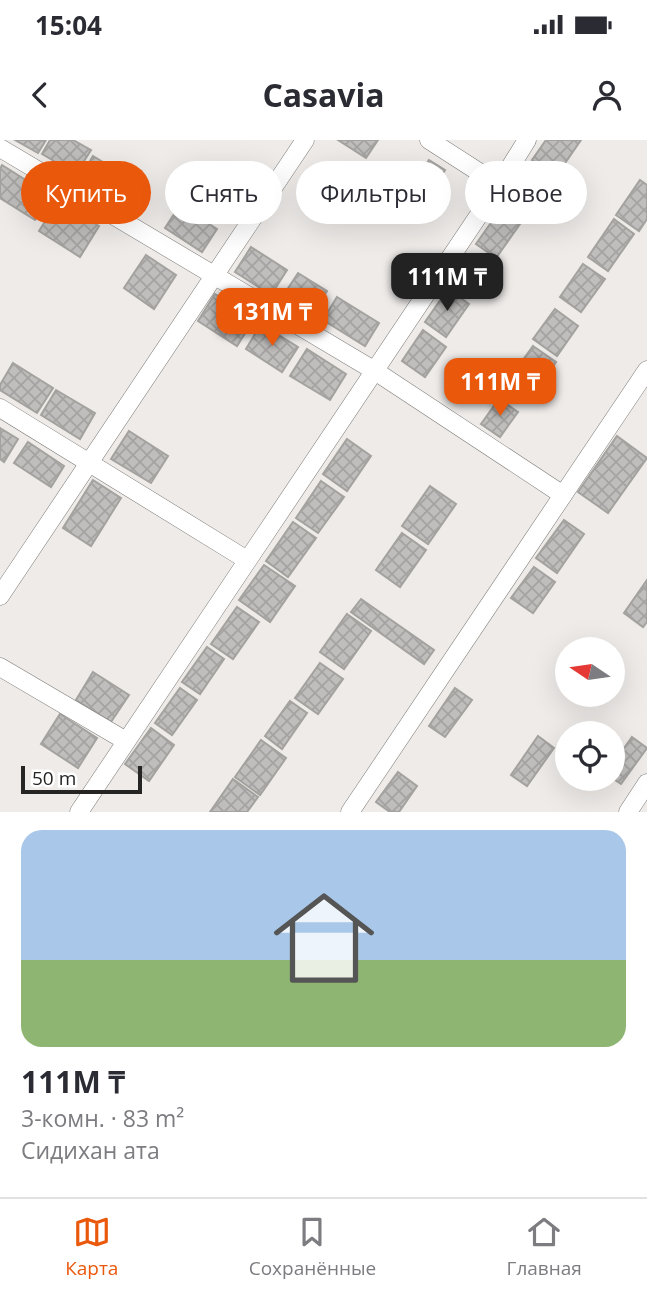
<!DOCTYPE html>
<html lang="ru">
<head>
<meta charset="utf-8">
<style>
  body { margin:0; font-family:"Open Sans",sans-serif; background:#f2f2f3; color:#2b2b33; height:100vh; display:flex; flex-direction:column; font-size:26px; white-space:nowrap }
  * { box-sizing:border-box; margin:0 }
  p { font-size:23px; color:#7c7c81 }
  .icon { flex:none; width:38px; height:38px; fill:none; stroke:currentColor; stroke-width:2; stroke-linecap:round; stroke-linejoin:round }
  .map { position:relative; height:672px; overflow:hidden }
  .drawer { display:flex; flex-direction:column; background:#fff; flex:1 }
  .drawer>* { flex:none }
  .top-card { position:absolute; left:21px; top:21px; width:606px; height:63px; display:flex; gap:14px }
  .needle { width:46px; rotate:283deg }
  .fabs { position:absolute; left:555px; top:497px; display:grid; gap:14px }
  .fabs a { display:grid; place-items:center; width:70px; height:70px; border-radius:50%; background:#fff; box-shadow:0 7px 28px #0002; font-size:35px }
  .scale { position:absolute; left:21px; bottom:18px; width:121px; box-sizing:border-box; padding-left:7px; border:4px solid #262524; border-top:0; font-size:19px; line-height:24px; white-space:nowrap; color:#262524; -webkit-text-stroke:5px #fff; paint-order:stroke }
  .price { position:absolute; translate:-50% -60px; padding:0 16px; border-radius:14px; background:#ea580c; color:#fff; font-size:23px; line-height:46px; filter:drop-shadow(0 2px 4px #0008) }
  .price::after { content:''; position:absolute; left:50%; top:42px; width:21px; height:16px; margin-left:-10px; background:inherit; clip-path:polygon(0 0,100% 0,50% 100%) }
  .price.selected { background:#222; color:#fff }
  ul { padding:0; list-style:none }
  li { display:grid; align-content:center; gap:14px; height:371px; padding:0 21px }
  li span { display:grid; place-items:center; height:217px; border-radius:21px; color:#555 }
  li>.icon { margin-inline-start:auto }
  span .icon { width:126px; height:126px; fill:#fffc; stroke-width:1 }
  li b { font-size:30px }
  .chip { padding:0 24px; border-radius:32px; background:#fff; box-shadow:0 7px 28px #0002; font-size:24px; line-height:63px }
  .chip.selected { background:#ea580c; color:#fff }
  .status { display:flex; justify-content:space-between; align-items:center; height:49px; padding:0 35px; background:#fff; direction:ltr }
  .status svg { height:19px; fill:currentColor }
  header { display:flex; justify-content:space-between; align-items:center; height:91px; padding:0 21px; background:#fff; font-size:32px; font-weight:700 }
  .dock { display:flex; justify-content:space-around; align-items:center; height:98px; border-top:2px solid #e1e1e2; background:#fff; font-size:19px; color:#7c7c81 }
  .dock a { display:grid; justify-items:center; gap:4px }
  .dock .selected { color:#ea580c }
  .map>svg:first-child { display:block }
  .building { fill:url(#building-cross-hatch); stroke:#a4a29f; stroke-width:2 }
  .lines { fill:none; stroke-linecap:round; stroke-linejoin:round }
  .street-casing { stroke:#7d7b78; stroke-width:19 }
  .street { stroke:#fff; stroke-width:18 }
</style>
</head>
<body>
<div class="status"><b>15:04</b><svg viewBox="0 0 49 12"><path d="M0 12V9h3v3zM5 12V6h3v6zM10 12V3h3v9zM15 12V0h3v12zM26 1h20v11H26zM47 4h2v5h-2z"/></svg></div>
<header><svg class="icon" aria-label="back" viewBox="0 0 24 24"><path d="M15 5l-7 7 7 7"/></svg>Casavia<svg class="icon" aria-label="person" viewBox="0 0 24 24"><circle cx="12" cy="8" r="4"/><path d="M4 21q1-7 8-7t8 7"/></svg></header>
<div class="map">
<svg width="647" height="672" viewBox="0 0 647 672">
  <defs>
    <pattern id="building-cross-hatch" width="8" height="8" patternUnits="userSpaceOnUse" patternTransform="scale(1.75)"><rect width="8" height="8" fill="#c0bebc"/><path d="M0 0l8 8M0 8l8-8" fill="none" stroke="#a5a3a1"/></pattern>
  </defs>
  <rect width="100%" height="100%" fill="#eeebe9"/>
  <g class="building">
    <path d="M15,0H46L38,13Z"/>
    <path d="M50,0H73L91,10L76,34L42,14Z"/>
    <path d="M338,0H378L366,18Z"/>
    <path d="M546,0H581L556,36L532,20Z"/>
    <path d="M93,16L131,39L118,60L80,38Z"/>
    <path d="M429,20L445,30L420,70L404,60Z"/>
    <path d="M2,25L51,56L35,80L0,58V29Z"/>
    <path d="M530,25L556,43L530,80L504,62Z"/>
    <path d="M640,40L647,45V79L639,91L616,75Z"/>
    <path d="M58,61L99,86L80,117L39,91Z"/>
    <path d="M180,65L217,89L202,112L165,88Z"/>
    <path d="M500,70L520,84L496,118L476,104Z"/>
    <path d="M614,79L634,94L608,131L588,117Z"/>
    <path d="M251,107L287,130L271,155L235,132Z"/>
    <path d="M146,115L176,135L154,169L124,148Z"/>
    <path d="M467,118L484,130L467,154L450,142Z"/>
    <path d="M583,124L605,139L581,172L560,157Z"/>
    <path d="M298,133L327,151L312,175L283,156Z"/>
    <path d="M448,149L469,164L446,197L425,182Z"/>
    <path d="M215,154L254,179L237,206L198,181Z"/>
    <path d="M337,157L379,183L365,206L323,180Z"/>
    <path d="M555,169L578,186L557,216L533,199Z"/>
    <path d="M261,184L298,207L282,232L246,209Z"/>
    <path d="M423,190L446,207L425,237L402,221Z"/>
    <path d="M533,206L556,222L530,259L507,242Z"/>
    <path d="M307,209L346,234L330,260L290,236Z"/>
    <path d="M13,223L53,248L37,273L0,250V245Z"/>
    <path d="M56,250L95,273L80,299L41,275Z"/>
    <path d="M499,259L518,272L500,297L481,284Z"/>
    <path d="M0,288L18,299L4,322L0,319Z"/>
    <path d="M129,291L168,316L151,343L111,319Z"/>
    <path d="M617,296L647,318L608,373L578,352Z"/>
    <path d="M347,299L371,316L347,351L323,334Z"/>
    <path d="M28,302L64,326L51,347L14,323Z"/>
    <path d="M93,340L121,358L91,406L63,388Z"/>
    <path d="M321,341L344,357L318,393L296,378Z"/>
    <path d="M430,346L456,364L428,404L402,386Z"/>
    <path d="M564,380L584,394L557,433L536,418Z"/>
    <path d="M293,382L316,398L288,437L266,421Z"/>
    <path d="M402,393L426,410L400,447L376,430Z"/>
    <path d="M264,425L295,446L270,482L239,460Z"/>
    <path d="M534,427L555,442L533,473L511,458Z"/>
    <path d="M647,440V482L643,487L624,473Z"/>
    <path d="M361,459L434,510L424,524L351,472Z"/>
    <path d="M237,467L259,482L233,519L211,504Z"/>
    <path d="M347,474L371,491L344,529L320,512Z"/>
    <path d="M207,507L224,519L200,554L182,542Z"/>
    <path d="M320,523L343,539L318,574L295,558Z"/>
    <path d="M93,532L129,555L111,582L76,560Z"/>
    <path d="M180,548L197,560L172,595L155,583Z"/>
    <path d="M455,548L472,560L445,597L429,586Z"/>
    <path d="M290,561L307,573L282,609L265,596Z"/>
    <path d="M60,574L97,598L78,628L41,604Z"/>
    <path d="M151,588L174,605L149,641L125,624Z"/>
    <path d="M538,596L554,608L527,646L511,635Z"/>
    <path d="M632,597L647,608L621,644L612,638V625Z"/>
    <path d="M261,600L286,618L260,655L235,637Z"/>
    <path d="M398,632L417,646L399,672H390L376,662Z"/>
    <path d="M233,639L258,657L247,672H210Z"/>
  </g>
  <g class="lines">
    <defs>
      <g id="street">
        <path d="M429,0L499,45"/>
        <path d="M0,8L375,231L563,355"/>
        <path d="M0,268L247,420"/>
        <path d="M0,456L305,0"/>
        <path d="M0,527L126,601"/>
        <path d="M79,672L499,45L527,0"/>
        <path d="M350,672L647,230"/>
        <path d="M628,672L647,643"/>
      </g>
    </defs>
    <use href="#street" class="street-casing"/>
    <use href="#street" class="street"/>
  </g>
</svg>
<div class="fabs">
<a><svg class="needle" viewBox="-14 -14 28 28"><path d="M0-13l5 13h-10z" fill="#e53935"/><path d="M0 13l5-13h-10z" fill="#7c7c81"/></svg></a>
<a><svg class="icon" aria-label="locate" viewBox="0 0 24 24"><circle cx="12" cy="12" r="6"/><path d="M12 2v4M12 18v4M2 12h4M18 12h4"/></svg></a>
</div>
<div class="scale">50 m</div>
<b class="price selected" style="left:447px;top:173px">111M ₸</b>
<b class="price" style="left:272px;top:208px">131M ₸</b>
<b class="price" style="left:500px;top:278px">111M ₸</b>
<div class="top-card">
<a class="chip selected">Купить</a>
<a class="chip">Снять</a>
<a class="chip">Фильтры</a>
<a class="chip">Новое</a>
</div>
</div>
<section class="drawer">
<ul>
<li><span style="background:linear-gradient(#a9c7e8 60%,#8fb573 0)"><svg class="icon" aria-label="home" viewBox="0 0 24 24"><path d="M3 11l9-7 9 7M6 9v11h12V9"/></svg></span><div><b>111M ₸</b><p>3-комн. · 83 m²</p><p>Сидихан ата</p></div></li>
</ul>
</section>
<nav class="dock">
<a class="selected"><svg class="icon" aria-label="map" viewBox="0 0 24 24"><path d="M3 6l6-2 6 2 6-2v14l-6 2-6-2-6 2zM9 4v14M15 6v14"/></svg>Карта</a>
<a><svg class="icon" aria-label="saved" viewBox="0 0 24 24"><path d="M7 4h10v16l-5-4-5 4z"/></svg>Сохранённые</a>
<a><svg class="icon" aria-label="home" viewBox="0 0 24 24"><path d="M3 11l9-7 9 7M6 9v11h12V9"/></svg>Главная</a>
</nav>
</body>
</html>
